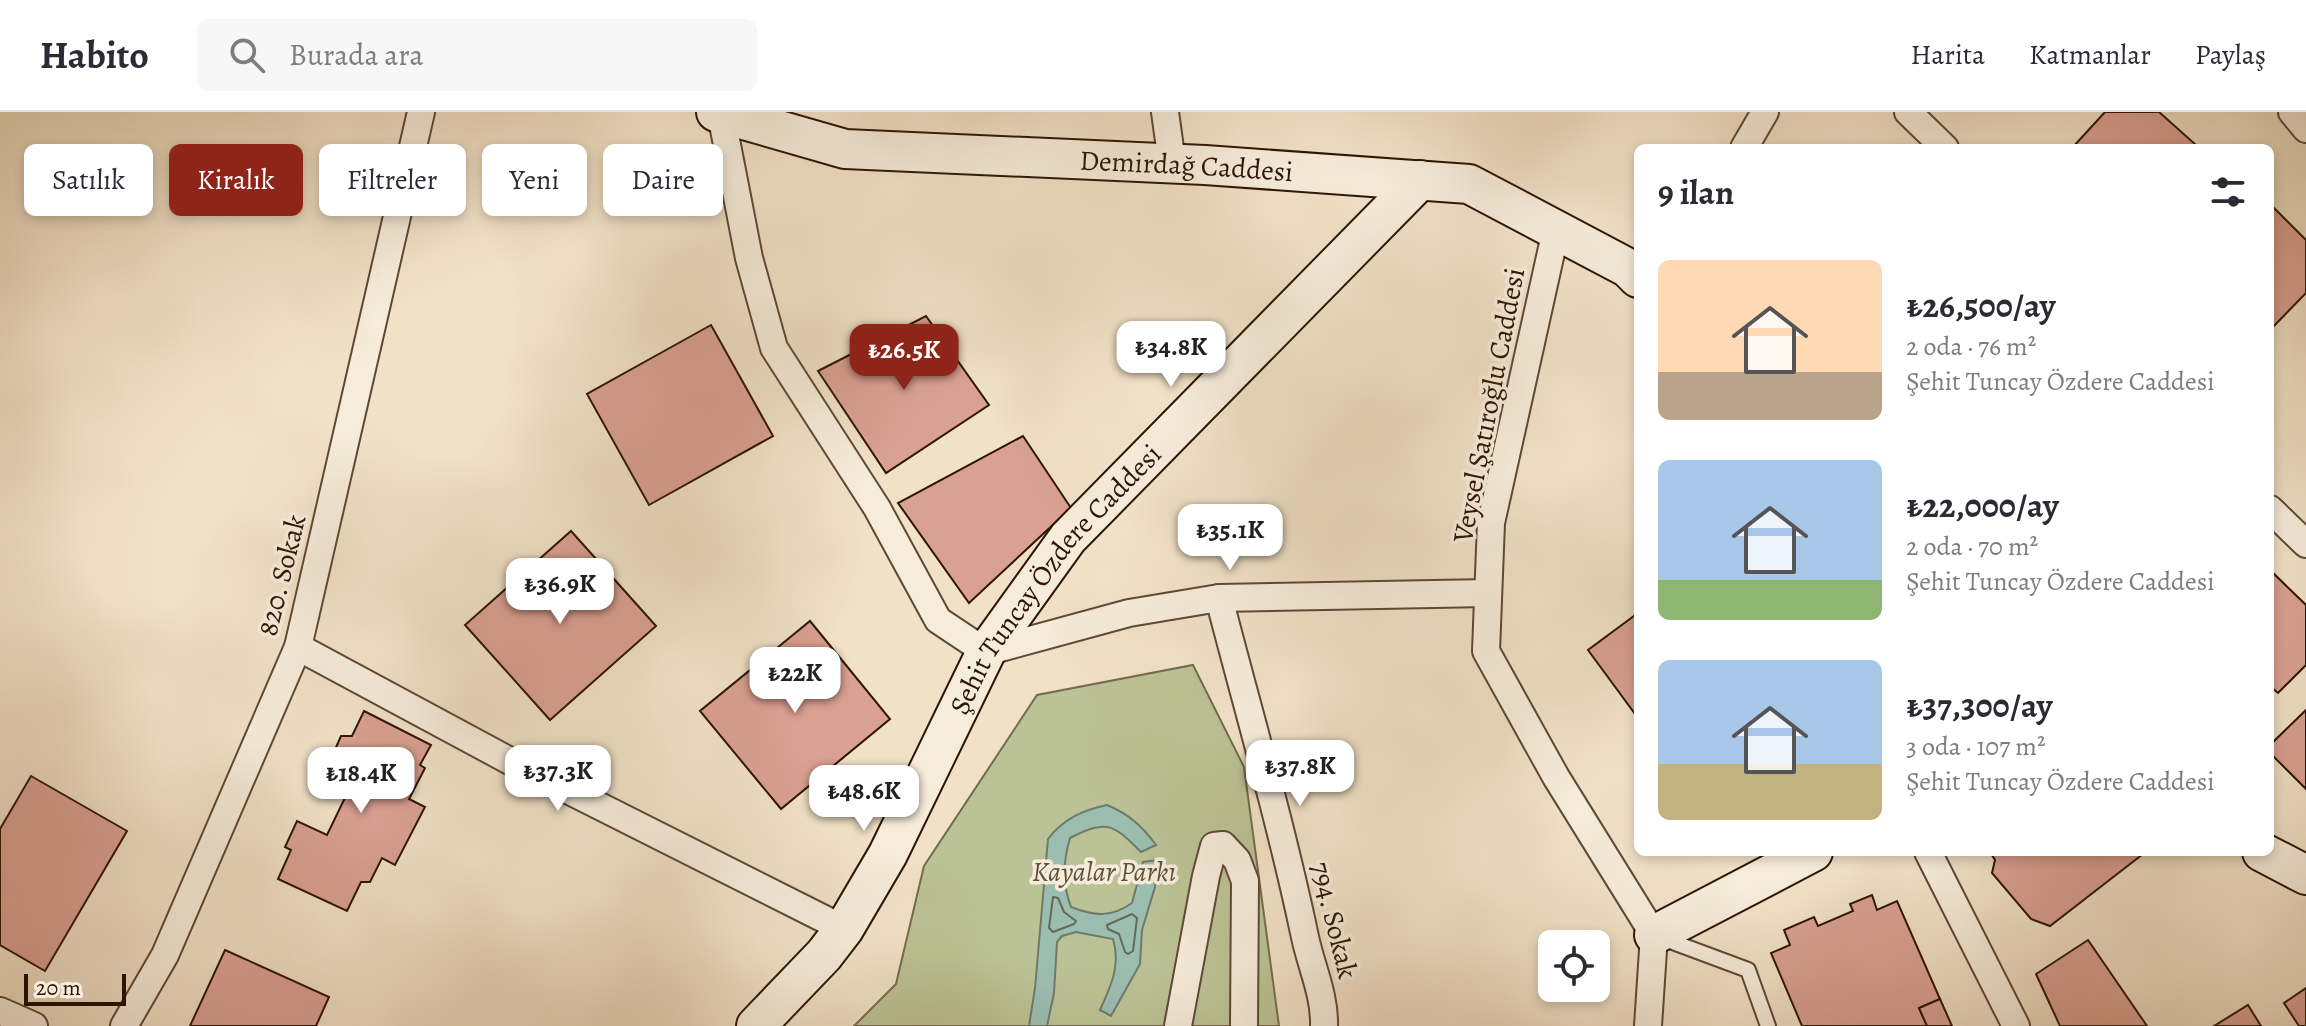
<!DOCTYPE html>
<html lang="tr">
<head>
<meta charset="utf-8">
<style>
  body { margin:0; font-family:Alegreya,serif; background:#f7f7f7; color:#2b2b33; height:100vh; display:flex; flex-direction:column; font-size:30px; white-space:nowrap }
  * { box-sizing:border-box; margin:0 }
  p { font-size:26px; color:#7c7c81 }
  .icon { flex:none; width:44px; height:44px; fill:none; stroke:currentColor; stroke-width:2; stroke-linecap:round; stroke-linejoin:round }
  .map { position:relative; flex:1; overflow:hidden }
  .panel { position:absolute; left:1634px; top:32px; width:640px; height:712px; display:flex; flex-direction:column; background:#fff; border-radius:12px; box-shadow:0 4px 12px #0003 }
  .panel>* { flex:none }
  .banner { position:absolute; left:24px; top:32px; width:760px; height:72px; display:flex; gap:16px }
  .controls { position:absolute; left:1538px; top:818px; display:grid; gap:16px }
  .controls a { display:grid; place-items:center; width:72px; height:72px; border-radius:12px; background:#fff; box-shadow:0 4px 12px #0003; font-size:40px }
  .scale { position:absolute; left:24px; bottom:20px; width:102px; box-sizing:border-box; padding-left:8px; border:4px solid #2e1503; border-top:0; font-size:22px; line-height:28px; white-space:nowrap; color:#2e1503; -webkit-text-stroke:6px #f6ecdb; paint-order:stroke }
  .price { position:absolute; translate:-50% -68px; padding:0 18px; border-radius:16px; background:#fff; color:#222; font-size:26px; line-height:52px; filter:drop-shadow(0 2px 4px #0008) }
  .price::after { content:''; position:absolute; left:50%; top:48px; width:24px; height:18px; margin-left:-12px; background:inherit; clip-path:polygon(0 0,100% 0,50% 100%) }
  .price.selected { background:#8f2418; color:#fff }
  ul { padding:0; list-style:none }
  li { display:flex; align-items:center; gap:24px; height:200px; padding:0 24px }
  li span { display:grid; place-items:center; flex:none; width:224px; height:160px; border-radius:12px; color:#555 }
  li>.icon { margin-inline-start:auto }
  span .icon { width:96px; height:96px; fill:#fffc; stroke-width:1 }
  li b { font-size:34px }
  h2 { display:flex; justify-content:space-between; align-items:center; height:96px; padding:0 24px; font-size:34px }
  .pill { padding:0 28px; border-radius:12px; background:#fff; box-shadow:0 4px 12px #0003; font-size:28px; line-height:72px }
  .pill.selected { background:#8f2418; color:#fff }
  header { display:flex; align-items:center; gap:48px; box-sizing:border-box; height:112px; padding:0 40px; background:#fff; border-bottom:2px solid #e1e1e2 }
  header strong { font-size:38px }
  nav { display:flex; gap:44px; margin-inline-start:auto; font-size:28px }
  .search { width:560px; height:72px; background:#f7f7f7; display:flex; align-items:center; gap:20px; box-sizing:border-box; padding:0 28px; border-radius:12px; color:#7c7c81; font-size:30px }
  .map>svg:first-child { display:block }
  .green { fill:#bbc295; stroke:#746c4c; stroke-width:2 }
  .water { fill:#9bbeb1; stroke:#6f7a6b; stroke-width:2 }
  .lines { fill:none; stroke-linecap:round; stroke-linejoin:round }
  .shore { stroke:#646a5a; stroke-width:2 }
  .building { fill:#daa092; stroke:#2e1503; stroke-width:2 }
  .lane-casing { stroke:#5f4834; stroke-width:18 }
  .street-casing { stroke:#5f4834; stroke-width:30 }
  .secondary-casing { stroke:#2e1503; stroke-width:42 }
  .lane { stroke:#f6ecdb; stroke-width:14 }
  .street { stroke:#f6ecdb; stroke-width:26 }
  .secondary { stroke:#f6ecdb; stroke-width:38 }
  .labels { text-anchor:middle; stroke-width:7; stroke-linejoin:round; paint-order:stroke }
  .street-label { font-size:28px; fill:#2e1503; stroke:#f6ecdb }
  .park-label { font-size:28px; font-style:italic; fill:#5f5236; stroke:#f6ecdb }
</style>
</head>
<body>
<header>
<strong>Habito</strong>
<div class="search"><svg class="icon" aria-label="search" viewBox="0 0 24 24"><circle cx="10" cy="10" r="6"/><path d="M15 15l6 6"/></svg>Burada ara</div>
<nav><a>Harita</a><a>Katmanlar</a><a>Paylaş</a></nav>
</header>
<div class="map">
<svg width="2306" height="914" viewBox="0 0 2306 914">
  <rect width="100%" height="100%" fill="#f1e1c7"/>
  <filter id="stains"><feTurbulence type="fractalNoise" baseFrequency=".0025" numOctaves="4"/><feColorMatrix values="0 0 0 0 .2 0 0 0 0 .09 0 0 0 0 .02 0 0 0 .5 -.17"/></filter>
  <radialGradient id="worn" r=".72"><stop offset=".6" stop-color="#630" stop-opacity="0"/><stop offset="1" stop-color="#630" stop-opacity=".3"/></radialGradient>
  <path class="green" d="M1193,553L1244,655L1279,914H854L896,872L924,754L1037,583Z"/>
  <path class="water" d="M1107,693C1129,702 1142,714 1156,733L1141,740C1113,712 1107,707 1070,726C1063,750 1062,771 1071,795C1094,804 1111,806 1132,791L1143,750L1159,748L1155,775L1142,818L1140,852L1111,904L1100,898C1111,874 1121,853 1113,827L1076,820L1062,824L1057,830L1054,881L1047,914H1029L1035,876L1048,727C1063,707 1083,698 1107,693Z"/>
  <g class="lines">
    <g class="shore">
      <path d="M1053,785L1058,786L1064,800L1076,809L1074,812L1053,820L1049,816Z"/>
      <path d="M1132,802L1137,806L1133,839L1128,842L1125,840L1119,822L1108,817L1107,813Z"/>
    </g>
  </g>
  <g class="building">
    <path d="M2105,0H2159L2196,33L2193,36H2072Z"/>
    <path d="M2270,92L2306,128V181L2270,218Z"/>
    <path d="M926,204L989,293L886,361L818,259Z"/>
    <path d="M711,213L773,324L649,393L587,282Z"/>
    <path d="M1023,324L1071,396L969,491L898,391Z"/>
    <path d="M571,419L656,514L550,608L465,513Z"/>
    <path d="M2270,458L2306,493V553L2278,581L2270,574Z"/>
    <path d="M1638,501V606L1588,538Z"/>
    <path d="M810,509L890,607L781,697L700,599Z"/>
    <path d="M2306,598V677L2270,641V633Z"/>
    <path d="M364,599L431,633L420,653L425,656L409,687L425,695L395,753L382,746L370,770H361L347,799L278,767L291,738L285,735L297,709L327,723L356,663L329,651L341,624H352Z"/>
    <path d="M31,664L127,719L45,859L0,833V717Z"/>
    <path d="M1990,740H2142L2143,742L2050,814L2031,807L1992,761L1995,748Z"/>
    <path d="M1872,783L1877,798L1897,789L1940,887L1919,896L1927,914H1802L1771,841L1790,833L1784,818L1814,805L1818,814L1853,799L1850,792Z"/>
    <path d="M2088,828L2147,914H2060L2036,862Z"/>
    <path d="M225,838L329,885L316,914H190Z"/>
    <path d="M2306,876V914H2299L2284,891Z"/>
    <path d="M1940,887L1952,914H1927L1919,896Z"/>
    <path d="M2248,893L2261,914H2214Z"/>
  </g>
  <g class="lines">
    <defs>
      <path id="lane" d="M1662,826L1748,858L1768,914"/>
      <g id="street">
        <path d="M1165,0L1172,51"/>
        <path d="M1908,0L1945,36"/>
        <path d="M2292,0L2306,17"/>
        <path d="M721,2L749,146L774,236L877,396L938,508L986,540L1129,501L1219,486L1488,481"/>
        <path d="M1744,36L1765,0"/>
        <path d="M1556,118L1491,411L1486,539L1556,665L1654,823L1648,914"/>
        <path d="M2270,397L2306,432"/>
        <path d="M1219,486C1248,598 1281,711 1305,825C1311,854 1325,883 1324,914"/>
        <path d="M298,535L510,649L844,817"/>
        <path d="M1928,740L2016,914"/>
        <path d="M0,899L34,914"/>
        <path d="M124,914L165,843L298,535L421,0"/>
        <path d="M1178,914L1206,764L1214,734L1223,733L1237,748L1245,769L1244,914"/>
      </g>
      <g id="secondary">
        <path id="s1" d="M716,0L845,37L1205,53L1469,72L1628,156L1638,166"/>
        <path d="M2262,740L2306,763"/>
        <path d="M1654,823L1813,740"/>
        <path id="s2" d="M756,914L824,843L844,817L888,742L986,540L1068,426L1420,68"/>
      </g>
    </defs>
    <use href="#lane" class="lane-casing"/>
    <use href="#street" class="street-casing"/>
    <use href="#secondary" class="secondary-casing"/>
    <use href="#lane" class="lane"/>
    <use href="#street" class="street"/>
    <use href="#secondary" class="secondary"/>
  </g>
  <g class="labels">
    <g class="street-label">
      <text dy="10" stroke="none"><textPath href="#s1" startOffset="476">Demirdağ Caddesi</textPath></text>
      <text transform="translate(1488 293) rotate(-79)" y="10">Veysel Şatıroğlu Caddesi</text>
      <text transform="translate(281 463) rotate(-76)" y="10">820. Sokak</text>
      <text dy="10" stroke="none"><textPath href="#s2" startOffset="542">Şehit Tuncay Özdere Caddesi</textPath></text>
      <text transform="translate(1335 808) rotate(76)" y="10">794. Sokak</text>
    </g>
    <g class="park-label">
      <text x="1104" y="769">Kayalar Parkı</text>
    </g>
  </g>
  <rect width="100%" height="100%" filter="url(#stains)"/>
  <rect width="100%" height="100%" fill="url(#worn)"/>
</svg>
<div class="controls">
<a><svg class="icon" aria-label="locate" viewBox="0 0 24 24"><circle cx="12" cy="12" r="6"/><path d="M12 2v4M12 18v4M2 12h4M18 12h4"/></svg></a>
</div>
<div class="scale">20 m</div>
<b class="price" style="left:1171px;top:277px">₺34.8K</b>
<b class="price selected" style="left:904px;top:280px">₺26.5K</b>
<b class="price" style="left:1230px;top:460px">₺35.1K</b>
<b class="price" style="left:560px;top:514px">₺36.9K</b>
<b class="price" style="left:795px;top:603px">₺22K</b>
<b class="price" style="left:1300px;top:696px">₺37.8K</b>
<b class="price" style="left:558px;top:701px">₺37.3K</b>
<b class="price" style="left:361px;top:703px">₺18.4K</b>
<b class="price" style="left:864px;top:721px">₺48.6K</b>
<div class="banner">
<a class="pill">Satılık</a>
<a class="pill selected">Kiralık</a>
<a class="pill">Filtreler</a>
<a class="pill">Yeni</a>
<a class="pill">Daire</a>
</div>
<section class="panel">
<h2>9 ilan<svg class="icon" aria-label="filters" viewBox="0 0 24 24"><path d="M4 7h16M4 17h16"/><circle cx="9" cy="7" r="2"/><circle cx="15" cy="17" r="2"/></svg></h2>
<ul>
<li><span style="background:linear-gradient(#ffd9b3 70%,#b9a48a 0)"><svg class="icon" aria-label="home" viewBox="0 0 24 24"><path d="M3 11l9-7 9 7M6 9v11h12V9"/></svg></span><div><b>₺26,500/ay</b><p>2 oda · 76 m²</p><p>Şehit Tuncay Özdere Caddesi</p></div></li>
<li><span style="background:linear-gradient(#a9c7e8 75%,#8fb573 0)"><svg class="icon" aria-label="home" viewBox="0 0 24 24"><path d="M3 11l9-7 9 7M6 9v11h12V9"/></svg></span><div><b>₺22,000/ay</b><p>2 oda · 70 m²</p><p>Şehit Tuncay Özdere Caddesi</p></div></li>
<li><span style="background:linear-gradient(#a9c7e8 65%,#c2b280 0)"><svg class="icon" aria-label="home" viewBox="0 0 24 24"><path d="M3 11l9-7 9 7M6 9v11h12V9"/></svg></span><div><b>₺37,300/ay</b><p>3 oda · 107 m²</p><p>Şehit Tuncay Özdere Caddesi</p></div></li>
</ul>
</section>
</div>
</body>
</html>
